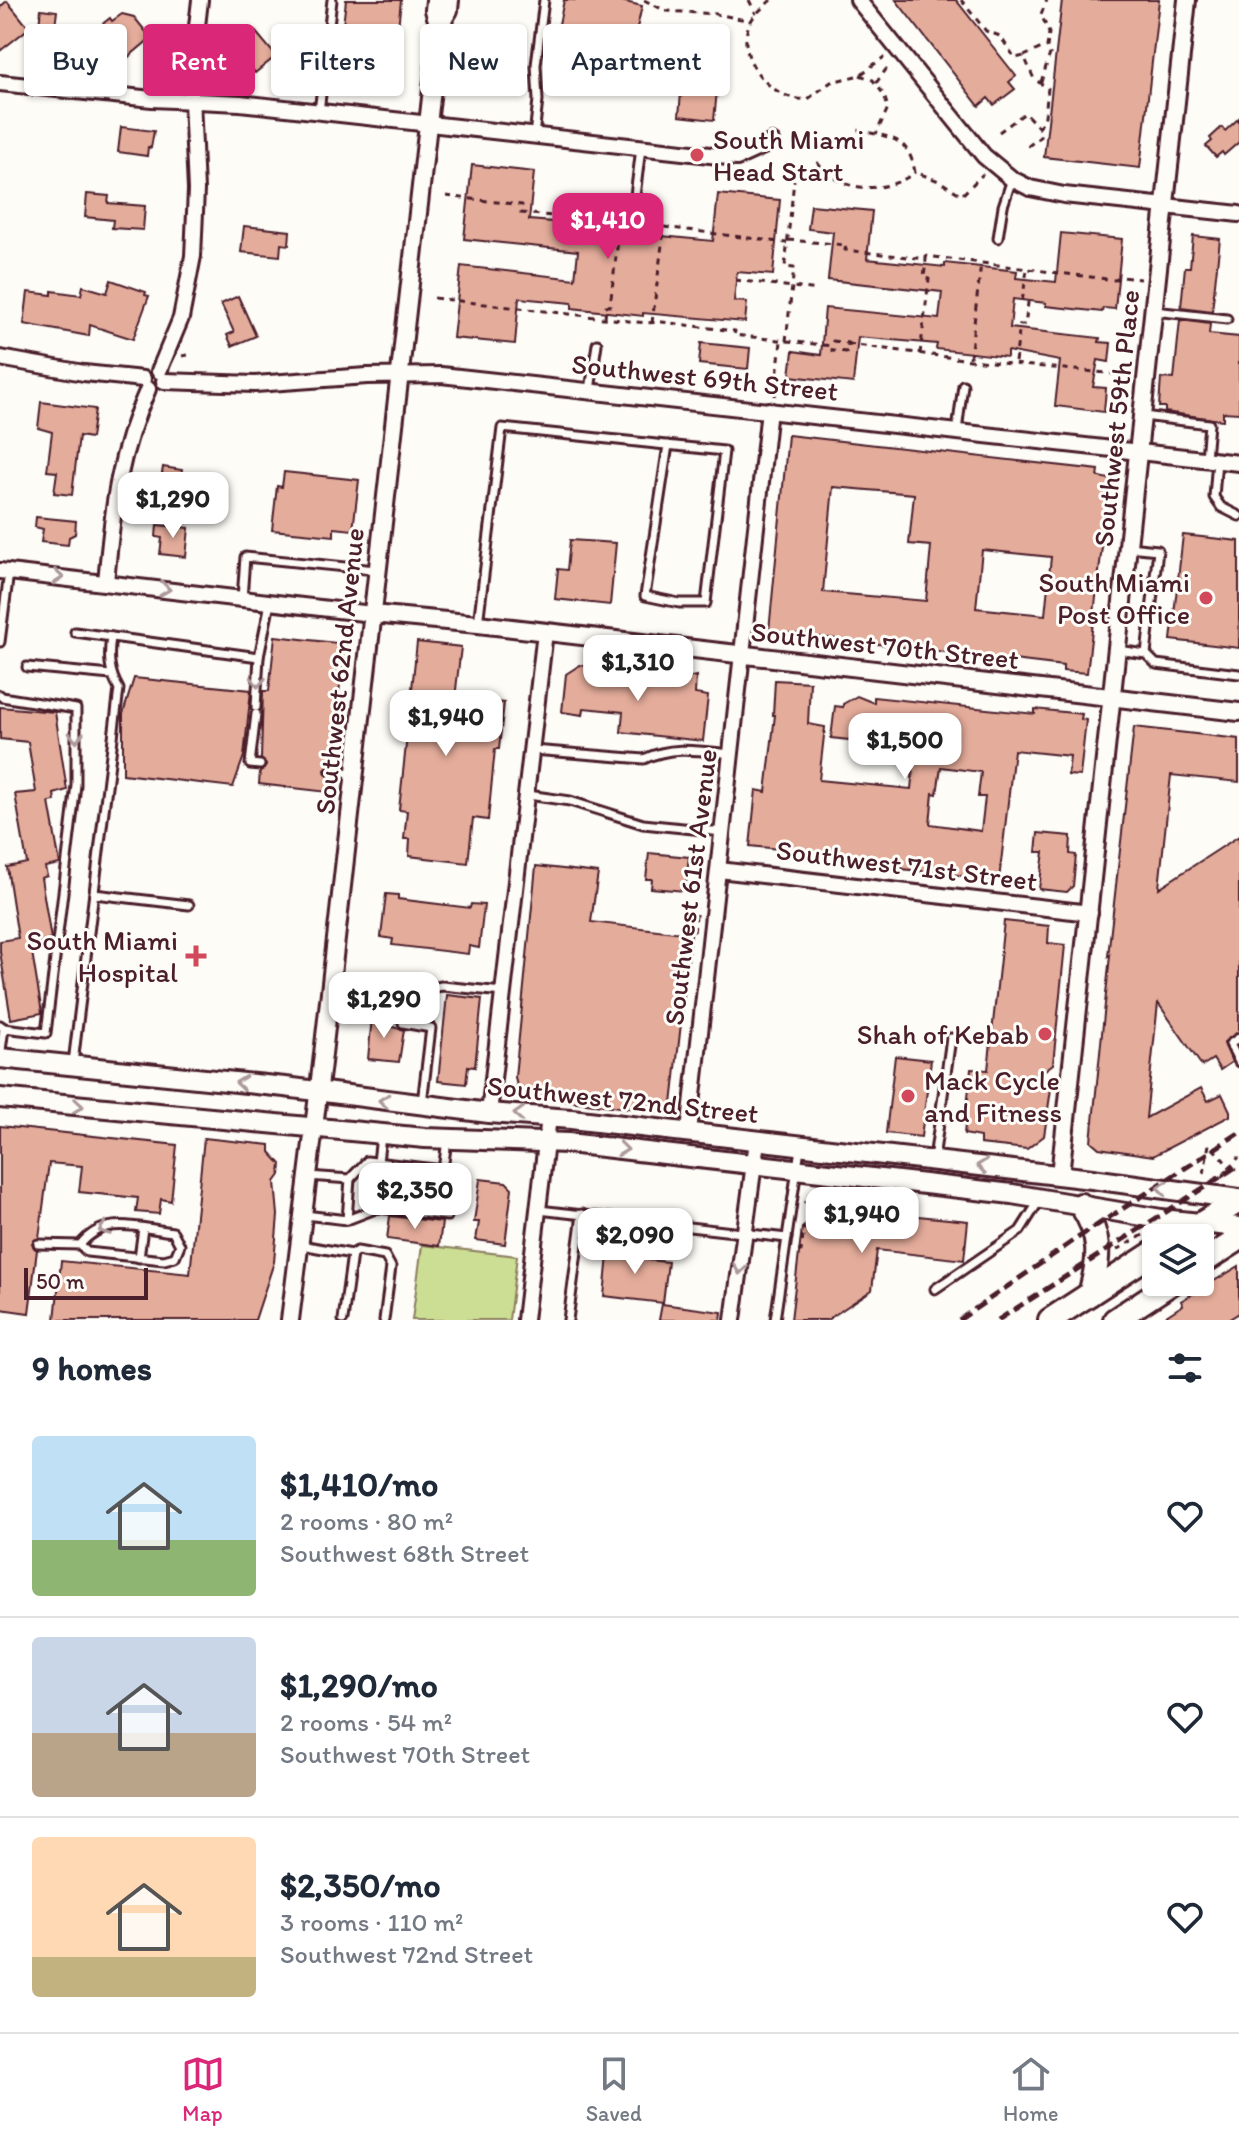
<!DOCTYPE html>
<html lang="en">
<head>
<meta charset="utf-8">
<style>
  body { margin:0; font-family:Itim,sans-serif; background:#f2f2f3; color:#1f2937; height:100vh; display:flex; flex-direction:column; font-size:30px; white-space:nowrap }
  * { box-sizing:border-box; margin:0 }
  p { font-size:26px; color:#747a83 }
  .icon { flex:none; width:44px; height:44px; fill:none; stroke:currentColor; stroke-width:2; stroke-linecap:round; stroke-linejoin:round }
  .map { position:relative; height:1320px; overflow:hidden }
  .details { display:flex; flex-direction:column; background:#fff; flex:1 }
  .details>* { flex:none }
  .hud { position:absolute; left:24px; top:24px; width:800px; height:72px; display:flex; gap:16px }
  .tools { position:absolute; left:1142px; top:1224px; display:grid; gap:16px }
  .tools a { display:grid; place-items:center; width:72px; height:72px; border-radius:8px; background:#fff; box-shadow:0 2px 6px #0004; font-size:40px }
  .scale { position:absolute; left:24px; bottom:20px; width:124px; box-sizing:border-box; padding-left:8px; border:4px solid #4a1f2b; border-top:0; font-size:22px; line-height:28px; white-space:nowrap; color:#4a1f2b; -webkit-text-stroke:6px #fdfcf7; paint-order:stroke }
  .price { position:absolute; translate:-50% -68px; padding:0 18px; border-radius:16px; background:#fff; color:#222; font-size:26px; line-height:52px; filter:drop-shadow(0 2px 4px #0008) }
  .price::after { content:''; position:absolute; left:50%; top:48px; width:24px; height:18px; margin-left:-12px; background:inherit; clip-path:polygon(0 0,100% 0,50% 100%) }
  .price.current { background:#db2777; color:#fff }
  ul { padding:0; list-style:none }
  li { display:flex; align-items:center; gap:24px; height:200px; padding:0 32px }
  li+li { border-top:2px solid #e0e1e3 }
  li span { display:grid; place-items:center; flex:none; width:224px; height:160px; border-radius:8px; color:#555 }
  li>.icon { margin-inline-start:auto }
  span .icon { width:96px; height:96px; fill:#fffc; stroke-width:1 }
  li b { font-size:34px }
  h2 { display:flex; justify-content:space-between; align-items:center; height:96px; padding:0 32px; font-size:34px }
  .chip { padding:0 28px; border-radius:8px; background:#fff; box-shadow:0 2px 6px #0004; font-size:28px; line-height:72px }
  .chip.current { background:#db2777; color:#fff }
  .menu { display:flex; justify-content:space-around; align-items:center; height:112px; border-top:2px solid #e0e1e3; background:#fff; font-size:22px; color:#747a83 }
  .menu a { display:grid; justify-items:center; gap:4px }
  .menu .current { color:#db2777 }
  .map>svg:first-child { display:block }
  .green { fill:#ccde93; stroke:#8b7e5f; stroke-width:2 }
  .building { fill:#e4ac9b; stroke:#4a1f2b; stroke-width:2; fill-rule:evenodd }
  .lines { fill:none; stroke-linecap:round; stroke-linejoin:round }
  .service-casing { stroke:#4a1f2b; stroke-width:13 }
  .minor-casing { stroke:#4a1f2b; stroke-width:20 }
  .tertiary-casing { stroke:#4a1f2b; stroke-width:22 }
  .secondary-casing { stroke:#4a1f2b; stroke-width:24 }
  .trunk-casing { stroke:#4a1f2b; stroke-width:28 }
  .path { stroke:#4a1f2b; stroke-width:3; stroke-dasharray:6 6; stroke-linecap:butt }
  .service { stroke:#fdfcf7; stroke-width:7 }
  .minor { stroke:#fdfcf7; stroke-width:14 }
  .tertiary { stroke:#fdfcf7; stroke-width:16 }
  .secondary { stroke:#fdfcf7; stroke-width:18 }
  .trunk { stroke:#fdfcf7; stroke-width:22 }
  .rail { stroke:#4a1f2b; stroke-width:5; stroke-dasharray:12 6; stroke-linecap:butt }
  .oneway { stroke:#ac999b }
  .poi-dot { fill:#d1495b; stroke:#fdfcf7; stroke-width:3 }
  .labels { text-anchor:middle; stroke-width:6; stroke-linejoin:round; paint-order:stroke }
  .poi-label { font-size:28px; fill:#4a1f2b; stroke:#fdfcf7; text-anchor:end }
  .street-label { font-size:28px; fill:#4a1f2b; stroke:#fdfcf7 }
</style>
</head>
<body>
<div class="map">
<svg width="1239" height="1320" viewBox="0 0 1239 1320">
  <rect width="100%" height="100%" fill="#fdfcf7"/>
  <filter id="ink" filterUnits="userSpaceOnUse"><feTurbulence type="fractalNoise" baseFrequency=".0125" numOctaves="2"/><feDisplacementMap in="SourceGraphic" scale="16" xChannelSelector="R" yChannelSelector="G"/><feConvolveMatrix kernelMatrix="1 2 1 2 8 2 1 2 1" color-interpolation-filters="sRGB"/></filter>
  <g filter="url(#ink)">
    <path class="green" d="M422,1245L517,1256L509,1320H412Z"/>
    <g class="building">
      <path d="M346,0H401L393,74L383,82L337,76Z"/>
      <path d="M564,0H617L642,6L632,50L557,34Z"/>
      <path d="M896,0H956L1016,76L1009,82L1015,89L994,105L988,98L979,106Z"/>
      <path d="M1062,0H1159L1140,168L1044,157Z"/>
      <path d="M7,1L29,28L0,51V7Z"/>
      <path d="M41,9L57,11L54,34L38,32Z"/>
      <path d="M122,14L134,17L151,38L126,59L100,26L110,18L112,21Z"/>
      <path d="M255,31L276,56L255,73L237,46Z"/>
      <path d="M688,38L722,42L714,120L679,116L681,93L677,92L679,71L685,72Z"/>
      <path d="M1239,118V142L1224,155L1222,152L1216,157L1206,146L1212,141L1210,138L1222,127L1225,131Z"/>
      <path d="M121,127L154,131L151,148L148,147L147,156L118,152Z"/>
      <path d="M472,165L534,172L529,220L652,230L651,235L713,241L718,194L780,200L773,275L737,272L734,301L747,302L745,322L643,313V316L572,308V303L519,298L515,344L453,338L461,266L575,279L578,251L464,239Z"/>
      <path d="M87,194L109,196L108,203L145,206L143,230L112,228L113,220L85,217Z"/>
      <path d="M811,205L872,211L867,259L945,267V263L1017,271L1016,278L1056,282L1061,233L1122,239L1115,309L1103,308L1102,312L1046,306V303L1013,299L1010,328L1100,338L1099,342L1111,343L1109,362L1098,360L1093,387L1106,388L1104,412L1055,406L1060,361L1007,351V357L936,349L937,344L858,337L853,383L790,376L793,351L821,355L825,308L939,319L942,292L828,280L833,232L808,229Z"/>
      <path d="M244,226L290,231L289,245L281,244L280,256L241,252Z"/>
      <path d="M1193,236L1220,239L1212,311L1181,307L1185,267H1190Z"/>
      <path d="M111,280L146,292L145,295L149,296L133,339L90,325L89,336L24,324L28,292L52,295V291L81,295L83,286L107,293Z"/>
      <path d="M238,296L256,336L232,346L227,335L234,332L221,304Z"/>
      <path d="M1180,320L1210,324L1209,334L1239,337V413L1223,412V420L1213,419L1165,412V407H1159L1161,378L1174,379Z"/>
      <path d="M701,343L750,348L748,369L699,364Z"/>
      <path d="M41,402L95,409L91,438L79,436L72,495L54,493L57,472L47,471L52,432L38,428Z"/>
      <path d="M788,435L1099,470L1098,477L1110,479L1087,673L1063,671V666L769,631ZM833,487L914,494L909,544L931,546L926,601L823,592ZM982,550L1051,557L1045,615L976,608Z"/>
      <path d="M163,467L182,470L180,485H176L173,503L158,501Z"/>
      <path d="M284,472L359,480L353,530L334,528V536L272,530L277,486L282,487Z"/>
      <path d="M36,517L76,521L75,534L69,537L68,545L41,542L43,529L35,527Z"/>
      <path d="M157,525L189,528L186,557L160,554L162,538L156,537Z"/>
      <path d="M1183,535L1239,541V648L1171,640Z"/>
      <path d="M570,540L616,543L610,605L555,599L558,569L567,570Z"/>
      <path d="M275,636L344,644L332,765L325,770L326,774L330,777L328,792L259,784L260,771L266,765L261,759L263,691H269Z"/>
      <path d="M417,642L461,647L455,698L504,703L499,749H495L488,820L473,818L468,863L409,856L410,839H404L407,811L399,810Z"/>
      <path d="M580,665L621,669L619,685L665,690L682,679L696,676L695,694L708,696L703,741L621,732L623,712L584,708L583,715L562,712L566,674Z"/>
      <path d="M134,678L251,690L244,756L233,787L123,774V714Z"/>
      <path d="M775,680L810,682L808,724L825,727L819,780L911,789L915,747L831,738L835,706L843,707V704L857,696L874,703V697L1035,714V709L1082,714L1081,719L1086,720L1080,776L1068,775L1070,756L1014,750L999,880L902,869L903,862L750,846L756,790L766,792L775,715H773ZM941,767L981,772L978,797H985L981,831L930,824L933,793L937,794Z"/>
      <path d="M0,707L55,712L67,790L54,794L55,801L49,802L60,864L45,867L47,876L41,878L51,939L37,943L38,950L32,952L42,1013L11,1019L0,952V941L18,938L7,867L27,863L15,794L36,792L28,742L0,739Z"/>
      <path d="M1134,727L1239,739V782L1171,775L1159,888L1239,836V1032L1224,1043L1232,1062L1220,1070L1213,1059L1202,1066L1158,1003L1146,1118L1201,1088L1208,1101L1222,1094L1230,1111V1116L1153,1156L1099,1148L1091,1141L1110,955L1108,956Z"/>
      <path d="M1038,833L1071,836L1070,854L1076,855L1073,886L1067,892L1039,889L1044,852H1036Z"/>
      <path d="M649,853L689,857L685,891L651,888L652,879H646Z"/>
      <path d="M536,866L598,873L591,922L691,934L671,1113L526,1096L517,1087L515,1077Z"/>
      <path d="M386,894L398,895V899L470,908L471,904L484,905L479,948L469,946L468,954L392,945L393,939L381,937Z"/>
      <path d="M1004,921L1049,926L1048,943L1065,945L1053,1064L1037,1076L1051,1089L1044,1136L1027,1149L980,1144V1137L964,1134L971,1069L988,1070Z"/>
      <path d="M447,995L482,999L475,1067L468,1066L466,1084L438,1081Z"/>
      <path d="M373,1006L389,1026L404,1030L399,1062L368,1059Z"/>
      <path d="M895,1056L931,1060L921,1137L886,1133Z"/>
      <path d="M0,1126L177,1145L171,1201L161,1199L159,1214L136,1212L138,1198L79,1192L82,1166L49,1163L39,1238L32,1243L37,1250L29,1313L0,1309Z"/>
      <path d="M204,1138L270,1145V1152L281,1164L280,1175L275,1182L278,1215L274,1262L255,1320H55L61,1261L190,1274Z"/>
      <path d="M388,1170L419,1174L415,1206L384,1202Z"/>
      <path d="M480,1179L506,1182L512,1188L505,1244L476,1240L479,1222H474Z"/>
      <path d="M826,1209L888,1217V1213L968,1221L964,1260L877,1250L872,1290L827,1320H791L802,1228Z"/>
      <path d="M390,1216L442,1222L439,1246L387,1239Z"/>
      <path d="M619,1246L649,1249L648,1260L668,1262L663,1303L604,1296L608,1255L618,1256Z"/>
      <path d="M1239,1266V1313L1228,1320H1160L1183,1305L1181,1301Z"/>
      <path d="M662,1304L722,1312L721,1320H659Z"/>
    </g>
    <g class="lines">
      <defs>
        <g id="service">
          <path d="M319,112L332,0"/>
          <path d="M534,136L538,100L536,65L544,0"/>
          <path d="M635,196L641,148"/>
          <path d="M998,238L1003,206L1012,179"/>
          <path d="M1154,311L1227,319"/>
          <path d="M590,390L597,344"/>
          <path d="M1143,416L1209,424L1206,458"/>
          <path d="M957,431L963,385"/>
          <path d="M1217,460L1214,497L1221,507L1239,516"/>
          <path d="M1128,547L1158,550L1146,654L1156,664L1239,674"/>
          <path d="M242,599L245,557L376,570"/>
          <path d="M478,624L502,428L724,451L706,603H679L645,596L668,445"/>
          <path d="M75,632L259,657L270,603"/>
          <path d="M0,642L9,572"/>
          <path d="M1117,650L1146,654"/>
          <path d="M27,667L111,675"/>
          <path d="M0,695L2,697L76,709V785L46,1033L4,1028L0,1025"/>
          <path d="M256,707L259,657"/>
          <path d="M256,714L250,764L260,765"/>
          <path d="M533,750L644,759C672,745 701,751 732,754"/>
          <path d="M331,771L353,773"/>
          <path d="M528,795L570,801L643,824L723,832"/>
          <path d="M94,894L189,905"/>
          <path d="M332,985L407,992L442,986L503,992"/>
          <path d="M403,1023L431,1028L422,1103"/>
          <path d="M1239,1038L1230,1044L1239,1062"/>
          <path d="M0,1058L4,1028"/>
          <path d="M73,1063L119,689C109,672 108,657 111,637"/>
          <path d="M934,1159L951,1038"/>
          <path d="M378,1162L381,1136"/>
          <path d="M443,1170L447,1140"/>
          <path d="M539,1210L787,1238"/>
          <path d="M305,1215L347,1220L378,1208L447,1216L452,1178L443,1170L367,1161L350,1179L308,1176"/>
          <path d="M347,1220L350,1179"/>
          <path d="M38,1244L80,1245L87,1252L164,1260L175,1257L180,1245L173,1232C138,1228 105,1214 80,1245"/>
          <path d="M301,1245L352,1254L357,1251L385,1256L391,1267L384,1320"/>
          <path d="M139,1258L143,1228"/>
          <path d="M935,1289L1020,1231L1039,1201"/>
          <path d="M343,1320L352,1254"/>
          <path d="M568,1320L582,1214"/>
          <path d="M775,1320L800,1148"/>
        </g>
        <g id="minor">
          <path d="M858,0L984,156L1012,179L1030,188L1064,195L1239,214"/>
          <path d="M0,83L152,99L240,103L737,158L772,142"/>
          <path d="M0,358L84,373L143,379"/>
          <path d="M159,371L181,318L193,256L196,190L191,79L200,0"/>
          <path d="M164,381L255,384L367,376L441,375L1239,463"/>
          <path d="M0,571L372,614"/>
          <path d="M106,582C113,509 117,457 148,389"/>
          <path d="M719,870L1090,913"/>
          <path d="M489,1113L545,632"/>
          <path d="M689,1132L769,410"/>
          <path d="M525,1320L549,1117"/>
          <path d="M733,1320L757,1141"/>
        </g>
        <g id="tertiary">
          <path d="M439,27L449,10L450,0"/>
          <path d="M372,614L478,624L1239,712"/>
          <path d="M1060,1175L1187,0"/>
          <path d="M290,1320L322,1063L439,27L434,10L435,0"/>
        </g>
        <g id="secondary">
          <path d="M0,1058L285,1087L489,1113L571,1119L1092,1179L1239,1199"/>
          <path d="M0,1098L425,1138L568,1143L1012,1194L1161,1219L1239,1227"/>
        </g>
        <g id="trunk">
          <path d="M1081,1205C1102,1236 1100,1259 1090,1294"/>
          <path d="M1177,1238L1239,1201"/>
          <path d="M1200,1264L1239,1239"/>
          <path d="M1050,1320L1156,1251"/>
          <path d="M1115,1320L1173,1282"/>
        </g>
      </defs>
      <use href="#service" class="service-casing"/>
      <use href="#minor" class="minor-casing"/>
      <use href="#tertiary" class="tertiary-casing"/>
      <use href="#secondary" class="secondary-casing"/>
      <use href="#trunk" class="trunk-casing"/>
      <g class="path">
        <path d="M644,0L666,11L716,14L751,21"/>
        <path d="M749,0L756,14"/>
        <path d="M771,0C764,7 754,14 750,23C733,56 772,103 808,99L831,82L860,75L884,57"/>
        <path d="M961,0L986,31L1000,36L1015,58L1024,56L1034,79L1048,88L1045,116L1039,127"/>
        <path d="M596,42L593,61L635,62"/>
        <path d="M1024,56L1046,46"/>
        <path d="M860,75L873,80L884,95L888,108L876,134"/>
        <path d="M1041,82L1050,54L1047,47L1049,33L1041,14L1047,0"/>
        <path d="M876,83L890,64"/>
        <path d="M858,130C890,138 908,135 915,172L939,181L962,195L983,174"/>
        <path d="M999,132L1025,113L1041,130L1040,137L1023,150"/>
        <path d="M817,162C838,193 887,195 915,172"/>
        <path d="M446,196L522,205L521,213L664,227L787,243"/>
        <path d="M788,240L846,245L845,250L926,259V256L1115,280L1121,277L1140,279"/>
        <path d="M735,280L818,290"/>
        <path d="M434,298L646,323L662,322L735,331L734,335L832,346"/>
        <path d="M605,318L606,306H610L620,223"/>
        <path d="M652,323L664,229"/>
        <path d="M786,341L794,268L785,267L794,180"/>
        <path d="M833,341L848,343L847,352L832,351Z"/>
        <path d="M848,344L970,360L1127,375"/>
        <path d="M920,354L929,279L924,278L926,259"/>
        <path d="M182,356L193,354"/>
        <path d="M970,358L981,263"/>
        <path d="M1015,362L1020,325H1025L1028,303L1022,302L1027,270"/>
        <path d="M775,396L781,341"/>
        <path d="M694,932L697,908"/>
        <path d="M1204,1174L1209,1144L1231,1168"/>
        <path d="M1221,1178L1239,1157"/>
        <path d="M804,1201L818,1215"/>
        <path d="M590,1244L602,1245"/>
        <path d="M1117,1250L1145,1234"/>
        <path d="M798,1251H801L804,1229L825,1212"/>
      </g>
      <use href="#service" class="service"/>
      <use href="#minor" class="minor"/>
      <use href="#tertiary" class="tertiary"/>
      <use href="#secondary" class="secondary"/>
      <use href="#trunk" class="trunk"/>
      <g class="rail">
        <path d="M959,1320L1079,1237L1239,1133"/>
        <path d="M998,1320L1239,1165"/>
      </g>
    </g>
    <defs><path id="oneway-chevron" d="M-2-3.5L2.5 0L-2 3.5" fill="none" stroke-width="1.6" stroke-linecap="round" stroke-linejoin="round" transform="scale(2)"/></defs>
    <g class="oneway">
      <use href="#oneway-chevron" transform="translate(58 577) rotate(6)"/>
      <use href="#oneway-chevron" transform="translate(165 589) rotate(7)"/>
      <use href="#oneway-chevron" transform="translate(258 682) rotate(93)"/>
      <use href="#oneway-chevron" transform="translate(76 737) rotate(90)"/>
      <use href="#oneway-chevron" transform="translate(241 1083) rotate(-174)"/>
      <use href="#oneway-chevron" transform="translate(384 1101) rotate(-174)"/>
      <use href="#oneway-chevron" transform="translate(78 1106) rotate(6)"/>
      <use href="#oneway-chevron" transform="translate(519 1114) rotate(-177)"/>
      <use href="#oneway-chevron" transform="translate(623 1149) rotate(7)"/>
      <use href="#oneway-chevron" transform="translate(982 1166) rotate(-174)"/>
      <use href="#oneway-chevron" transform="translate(1162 1188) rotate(-172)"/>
      <use href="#oneway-chevron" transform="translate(104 1229) rotate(160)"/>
      <use href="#oneway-chevron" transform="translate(740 1269) rotate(98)"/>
    </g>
  </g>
  <g class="poi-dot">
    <circle cx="697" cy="155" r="8"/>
    <circle cx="1206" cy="598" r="8"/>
    <path d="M192 944h8v8h8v8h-8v8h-8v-8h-8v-8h8z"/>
    <circle cx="1045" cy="1034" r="8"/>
    <circle cx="908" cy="1096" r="8"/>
  </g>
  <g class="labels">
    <g class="poi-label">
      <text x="713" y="149" text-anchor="start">South Miami<tspan x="713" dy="32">Head Start</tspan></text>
      <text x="1190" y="592">South Miami<tspan x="1190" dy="32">Post Office</tspan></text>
      <text x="178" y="950">South Miami<tspan x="178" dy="32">Hospital</tspan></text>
      <text x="1029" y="1044">Shah of Kebab</text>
      <text x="924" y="1090" text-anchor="start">Mack Cycle<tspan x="924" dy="32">and Fitness</tspan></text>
    </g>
    <g class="street-label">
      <text transform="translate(705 377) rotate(6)" y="10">Southwest 69th Street</text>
      <text transform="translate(1116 418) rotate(-84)" y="10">Southwest 59th Place</text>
      <text transform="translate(885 645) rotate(6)" y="10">Southwest 70th Street</text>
      <text transform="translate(339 671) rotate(-84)" y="10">Southwest 62nd Avenue</text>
      <text transform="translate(907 865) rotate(7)" y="10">Southwest 71st Street</text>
      <text transform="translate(690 887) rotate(-83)" y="10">Southwest 61st Avenue</text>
      <text transform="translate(623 1099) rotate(6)" y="10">Southwest 72nd Street</text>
    </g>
  </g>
</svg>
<div class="tools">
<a><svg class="icon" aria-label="layers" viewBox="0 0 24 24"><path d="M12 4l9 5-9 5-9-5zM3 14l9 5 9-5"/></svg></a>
</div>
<div class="scale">50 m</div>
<b class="price current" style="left:608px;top:261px">$1,410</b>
<b class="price" style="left:173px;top:540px">$1,290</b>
<b class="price" style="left:638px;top:703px">$1,310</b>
<b class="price" style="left:446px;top:758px">$1,940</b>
<b class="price" style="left:905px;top:781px">$1,500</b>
<b class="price" style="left:384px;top:1040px">$1,290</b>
<b class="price" style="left:415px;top:1231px">$2,350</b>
<b class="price" style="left:862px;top:1255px">$1,940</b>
<b class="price" style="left:635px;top:1276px">$2,090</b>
<div class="hud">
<a class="chip">Buy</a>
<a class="chip current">Rent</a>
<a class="chip">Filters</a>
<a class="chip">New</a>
<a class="chip">Apartment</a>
</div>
</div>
<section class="details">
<h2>9 homes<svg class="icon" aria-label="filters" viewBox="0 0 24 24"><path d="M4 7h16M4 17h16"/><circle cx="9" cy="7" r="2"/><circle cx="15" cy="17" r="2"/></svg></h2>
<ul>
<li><span style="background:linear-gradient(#bfe0f5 65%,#8fb573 0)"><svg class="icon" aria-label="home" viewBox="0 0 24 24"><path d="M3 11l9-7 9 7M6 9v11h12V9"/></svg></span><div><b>$1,410/mo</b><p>2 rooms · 80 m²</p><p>Southwest 68th Street</p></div><svg class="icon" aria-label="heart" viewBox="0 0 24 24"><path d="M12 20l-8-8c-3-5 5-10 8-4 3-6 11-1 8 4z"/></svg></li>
<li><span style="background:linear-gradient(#c9d6e8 60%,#b9a48a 0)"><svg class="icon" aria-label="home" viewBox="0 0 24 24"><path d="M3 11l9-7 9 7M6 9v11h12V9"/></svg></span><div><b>$1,290/mo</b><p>2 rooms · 54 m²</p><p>Southwest 70th Street</p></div><svg class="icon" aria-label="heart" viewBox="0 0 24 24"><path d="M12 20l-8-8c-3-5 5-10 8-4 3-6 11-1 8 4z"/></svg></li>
<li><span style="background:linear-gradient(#ffd9b3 75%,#c2b280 0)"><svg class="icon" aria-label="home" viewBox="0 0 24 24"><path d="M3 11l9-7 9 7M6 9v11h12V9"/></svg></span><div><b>$2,350/mo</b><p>3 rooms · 110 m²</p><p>Southwest 72nd Street</p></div><svg class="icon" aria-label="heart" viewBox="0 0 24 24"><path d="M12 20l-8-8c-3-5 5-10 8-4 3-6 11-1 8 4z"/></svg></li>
</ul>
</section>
<nav class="menu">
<a class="current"><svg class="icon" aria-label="map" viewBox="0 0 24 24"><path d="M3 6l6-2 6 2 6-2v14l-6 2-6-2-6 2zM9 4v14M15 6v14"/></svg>Map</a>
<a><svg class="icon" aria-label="saved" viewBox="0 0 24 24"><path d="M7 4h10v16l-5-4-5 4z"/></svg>Saved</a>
<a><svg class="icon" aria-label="home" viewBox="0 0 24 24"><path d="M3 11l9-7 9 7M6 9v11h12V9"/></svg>Home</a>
</nav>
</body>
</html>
